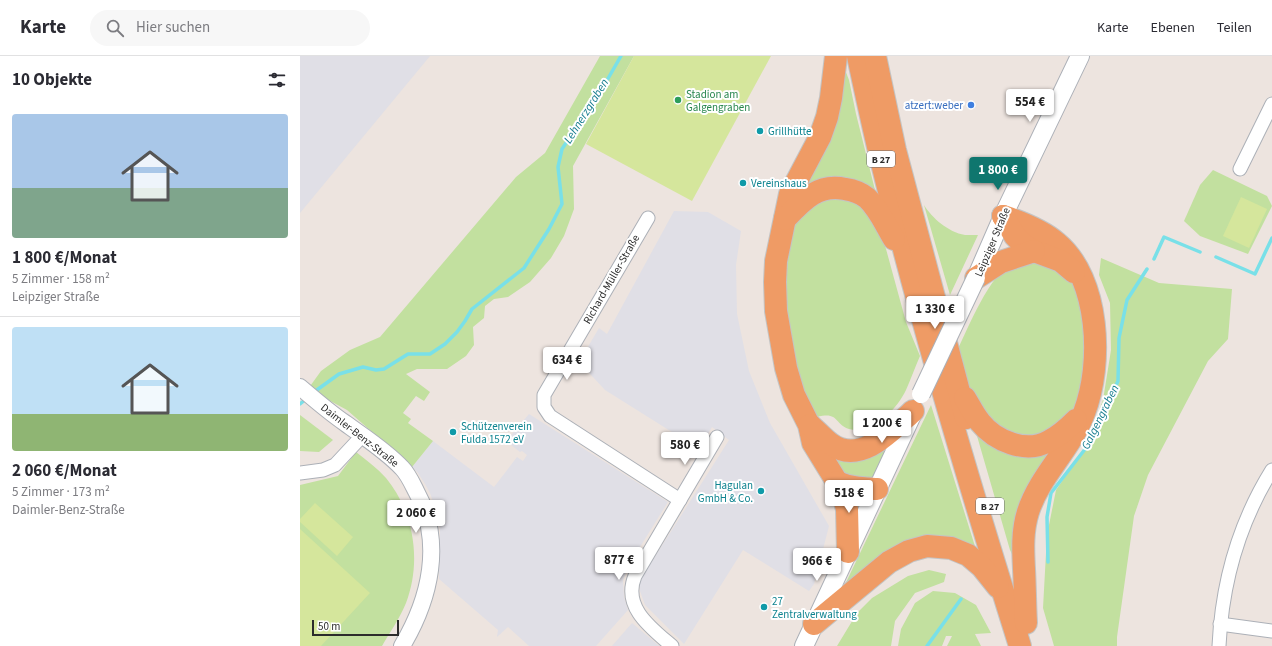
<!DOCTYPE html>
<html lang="de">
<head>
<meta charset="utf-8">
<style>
  body { margin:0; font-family:"Source Sans 3",sans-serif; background:#f7f7f7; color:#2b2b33; height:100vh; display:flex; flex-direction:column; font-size:15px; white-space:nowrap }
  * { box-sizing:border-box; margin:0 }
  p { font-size:13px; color:#7c7c81 }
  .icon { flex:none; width:22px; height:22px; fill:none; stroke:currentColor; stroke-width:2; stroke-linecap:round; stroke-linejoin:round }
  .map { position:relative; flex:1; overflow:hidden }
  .side { display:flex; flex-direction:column; background:#fff; width:300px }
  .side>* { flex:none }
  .scale { position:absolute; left:12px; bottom:10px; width:87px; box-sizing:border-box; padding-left:4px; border:2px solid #2c2c2c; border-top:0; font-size:11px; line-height:14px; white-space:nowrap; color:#2c2c2c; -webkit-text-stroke:3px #fff; paint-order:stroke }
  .price { position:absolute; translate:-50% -34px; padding:0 9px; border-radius:4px; background:#fff; color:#222; font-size:13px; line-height:26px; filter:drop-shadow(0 1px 2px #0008) }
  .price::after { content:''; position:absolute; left:50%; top:24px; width:12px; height:9px; margin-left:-6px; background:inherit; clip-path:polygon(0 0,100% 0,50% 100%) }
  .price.on { background:#0f766e; color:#fff }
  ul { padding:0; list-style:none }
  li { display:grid; align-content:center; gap:8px; height:212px; padding:0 12px }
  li+li { border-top:1px solid #e1e1e2 }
  li span { display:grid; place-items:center; height:124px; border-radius:4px; color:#555 }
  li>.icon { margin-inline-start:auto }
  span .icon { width:72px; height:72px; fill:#fffc; stroke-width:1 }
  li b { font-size:17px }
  h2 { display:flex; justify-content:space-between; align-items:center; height:48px; padding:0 12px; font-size:17px }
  header { display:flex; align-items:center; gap:24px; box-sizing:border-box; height:56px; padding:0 20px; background:#fff; border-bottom:1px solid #e1e1e2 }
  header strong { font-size:19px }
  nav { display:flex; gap:22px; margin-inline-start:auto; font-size:14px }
  .search { width:280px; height:36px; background:#f7f7f7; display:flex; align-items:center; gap:10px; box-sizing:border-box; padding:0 14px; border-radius:22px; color:#7c7c81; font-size:15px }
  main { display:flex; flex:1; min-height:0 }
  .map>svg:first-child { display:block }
  .industrial { fill:#e0dfe6 }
  .green { fill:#c2e09f }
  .pitch { fill:#d5e69c }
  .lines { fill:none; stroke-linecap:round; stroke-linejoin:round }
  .stream { stroke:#79e0e8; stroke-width:3.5 }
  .minor-casing { stroke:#acb0b7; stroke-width:15 }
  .tertiary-casing { stroke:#acb0b7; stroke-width:18 }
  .secondary-casing { stroke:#acb0b7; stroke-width:20 }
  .trunk-casing { stroke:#c4c4c4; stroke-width:24 }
  .minor { stroke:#fff; stroke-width:13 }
  .tertiary { stroke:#fff; stroke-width:16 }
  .secondary { stroke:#fff; stroke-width:18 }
  .trunk { stroke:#ef9b65; stroke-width:22 }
  .secondary-bridge-casing { stroke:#acb0b7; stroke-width:20; stroke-linecap:butt }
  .secondary-bridge { stroke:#fff; stroke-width:18 }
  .leisure-dot { fill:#2e9e5b; stroke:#fff; stroke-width:1.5 }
  .shop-dot { fill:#3f7fe0; stroke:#fff; stroke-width:1.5 }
  .culture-dot { fill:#0f9aa8; stroke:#fff; stroke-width:1.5 }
  .labels { text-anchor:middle; stroke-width:4; stroke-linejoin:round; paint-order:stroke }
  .shield { fill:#fff; stroke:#6b6b6b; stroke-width:1 }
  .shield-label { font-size:10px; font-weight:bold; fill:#2c2c2c }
  .leisure-label { font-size:11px; fill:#27864d; stroke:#fff; text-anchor:start }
  .shop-label { font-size:11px; fill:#366cbe; stroke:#fff; text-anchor:end }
  .culture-label { font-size:11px; fill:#0d838f; stroke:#fff; text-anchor:start }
  .street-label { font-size:11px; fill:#2c2c2c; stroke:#fff }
  .water-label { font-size:12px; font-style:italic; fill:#167d8f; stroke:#fff }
</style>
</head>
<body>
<header>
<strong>Karte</strong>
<div class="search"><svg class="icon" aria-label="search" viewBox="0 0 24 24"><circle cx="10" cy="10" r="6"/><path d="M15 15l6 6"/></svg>Hier suchen</div>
<nav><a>Karte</a><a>Ebenen</a><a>Teilen</a></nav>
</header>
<main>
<section class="side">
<h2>10 Objekte<svg class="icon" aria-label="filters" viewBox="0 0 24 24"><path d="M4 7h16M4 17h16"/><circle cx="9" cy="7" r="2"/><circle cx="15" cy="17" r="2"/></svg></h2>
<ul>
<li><span style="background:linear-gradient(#a9c7e8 60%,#7fa58c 0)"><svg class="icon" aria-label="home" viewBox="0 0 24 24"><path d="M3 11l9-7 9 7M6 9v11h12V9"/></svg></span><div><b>1 800 €/Monat</b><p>5 Zimmer · 158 m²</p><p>Leipziger Straße</p></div></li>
<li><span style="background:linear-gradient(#bfe0f5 70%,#8fb573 0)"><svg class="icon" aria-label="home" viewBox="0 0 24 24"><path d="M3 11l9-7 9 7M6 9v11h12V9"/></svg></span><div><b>2 060 €/Monat</b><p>5 Zimmer · 173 m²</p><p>Daimler-Benz-Straße</p></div></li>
</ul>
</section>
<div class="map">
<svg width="972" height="590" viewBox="0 0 972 590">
  <rect width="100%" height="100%" fill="#ede4df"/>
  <g class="industrial">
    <path d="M0,0H130L0,157Z"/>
    <path d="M374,155L408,156L441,175L436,209L437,258L449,315L470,367L529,470L514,528L509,535L443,494L384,588L345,549L340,535V526L344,518L429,384L412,371L399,393L305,334L279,306L299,272L307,278Z"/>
    <path d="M229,358L368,446L330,507L323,524L324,541L328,554L296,590H229L208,571L197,581L198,574L139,523L140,474L137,457L130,437L125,428L118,417L112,411L133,385L194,431L217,401L223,405L227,399L222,395L220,396L206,385Z"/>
    <path d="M332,567L358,589L360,590H312Z"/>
  </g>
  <g class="green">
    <path d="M300,0H334L273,110L274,153L264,180L251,202L230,226L208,241L194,243L185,250L184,262L173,271L174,289L166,300L147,313H117L106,318L130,336L124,345L116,340L103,357L111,363L108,367L133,385L112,411L47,354L8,333L21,315L50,294L80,281L216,121L245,97Z"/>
    <path d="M544,11L549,24L556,58L577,142L497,136Z"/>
    <path d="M913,114L967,140L972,150L948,198L900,180L884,165L900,129Z"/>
    <path d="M526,140L554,142L579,173L586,193L606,266L620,300C615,311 611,323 606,334C597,353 572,380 549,373C534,368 539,355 517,361L507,346L496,317L482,239L488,189L496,163Z"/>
    <path d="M624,149C632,162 648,176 665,179C669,179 673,179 678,179L650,239Z"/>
    <path d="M801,202L859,227L932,233L928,283L908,305L848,419L834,460L817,581V590H754L743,552L747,479L756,434L787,389L803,344L811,294L810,247L799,219Z"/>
    <path d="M747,204L775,229L782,243L789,293L777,346L768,361L744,380L708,381L674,347L657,295C668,272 690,217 713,207C719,204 740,205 747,204Z"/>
    <path d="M631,349L678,500L637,484L539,541Z"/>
    <path d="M0,359L33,384L19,396L0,395Z"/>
    <path d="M675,373L683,377L757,383L715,498H712L710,494Z"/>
    <path d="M521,385L586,392L573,425L541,417Z"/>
    <path d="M56,396C66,404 77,412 86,422C114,456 122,505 106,547C100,562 90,576 82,590H0V429L38,420Z"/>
    <path d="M629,514L646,518L644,526L615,537L595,565L591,590H537L557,557L572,542L608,520Z"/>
    <path d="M633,535L655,537L676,549L691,577L675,578L681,590H647L652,580H646L642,590H598L601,573L615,547Z"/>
  </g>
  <g class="pitch">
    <path d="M334,0H471L392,145L286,88Z"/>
    <path d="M941,141L967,153L949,192L923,180Z"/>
    <path d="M15,447L53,481L37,500L0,466V463Z"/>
    <path d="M0,473L70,537L21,590H0Z"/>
  </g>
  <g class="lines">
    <g class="stream">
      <path d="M916,201L955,218L972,182"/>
      <path d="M854,203L864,181L900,196"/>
      <path d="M14,336L39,318L63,311L76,314L84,313L108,298H130L145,288L157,276L165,265L172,253L224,212L249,173L262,148L258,111L262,93L302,33L321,0"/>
      <path d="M0,348L6,343"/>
      <path d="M748,506L747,461L751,437L789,388L818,325L819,282L827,244L847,213"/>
      <path d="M627,590L661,543"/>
    </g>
    <defs>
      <g id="minor">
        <path d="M940,113L972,48"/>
        <path d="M348,162L244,339V351L250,360L380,444"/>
        <path d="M0,417L23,414L35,409L63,379"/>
        <path d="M920,568L972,575"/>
        <path d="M372,590C351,572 322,551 335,520L417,381"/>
        <path d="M919,590C922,527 939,467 972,414"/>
      </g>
      <path id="tertiary" d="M0,331C14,343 29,356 45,367C64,381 85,394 102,412C108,418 112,427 116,435C144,486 130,543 102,590"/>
      <g id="secondary">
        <path d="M676,222L703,160L780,0"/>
        <path d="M504,590L612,359"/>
      </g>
      <g id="trunk">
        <path d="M536,0L531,42L527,61L520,81L490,138L476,205L475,226L476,255L486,312L494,339L509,369L513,387L537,426L543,439L547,453L548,496"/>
        <path d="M558,0C565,33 572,66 580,99C620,264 669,428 720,590"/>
        <path d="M575,0L595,94L666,362"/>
        <path d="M703,160C721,166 742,174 757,187C800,223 803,308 784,357C771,393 740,419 728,456C722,475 723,494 724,513C725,531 725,549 726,567"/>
        <path d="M703,160L715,180L724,189L734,195L761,205L774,216"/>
        <path d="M485,163C502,145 518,127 545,133C552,134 561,137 567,142C579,153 586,170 594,183"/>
        <path d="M676,222L701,206L734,195"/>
        <path d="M665,342C670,350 674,359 680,366C695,385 726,398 749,385C759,380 768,372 776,364"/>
        <path d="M510,369C517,375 524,383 531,388C561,410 593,373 613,355"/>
        <path d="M537,426C551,432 562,432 577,433"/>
        <path d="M514,568L589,506L609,495L627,490L651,492L668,499L682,511L698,531"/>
      </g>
    </defs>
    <use href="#minor" class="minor-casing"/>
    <use href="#tertiary" class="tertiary-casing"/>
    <use href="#secondary" class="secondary-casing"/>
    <use href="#trunk" class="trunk-casing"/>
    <use href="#minor" class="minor"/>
    <use href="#tertiary" class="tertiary"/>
    <use href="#secondary" class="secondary"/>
    <use href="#trunk" class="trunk"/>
    <defs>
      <path id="secondary-bridge" d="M621,338L676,222"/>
    </defs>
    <use href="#secondary-bridge" class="secondary-bridge-casing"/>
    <use href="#secondary-bridge" class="secondary-bridge"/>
  </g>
  <circle class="leisure-dot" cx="378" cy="44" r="4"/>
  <circle class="shop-dot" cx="671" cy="49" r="4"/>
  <g class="culture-dot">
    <circle cx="460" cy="75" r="4"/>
    <circle cx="443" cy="127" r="4"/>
    <circle cx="153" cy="376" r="4"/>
    <circle cx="461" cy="435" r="4"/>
    <circle cx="464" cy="551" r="4"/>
  </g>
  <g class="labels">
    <g class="shield">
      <rect x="567" y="95" width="28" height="16" rx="3"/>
      <rect x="676" y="442" width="28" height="16" rx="3"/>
    </g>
    <g class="shield-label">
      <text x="581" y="107">B 27</text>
      <text x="690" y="454">B 27</text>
    </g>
    <g class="leisure-label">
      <text x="386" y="42">Stadion am<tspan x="386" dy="13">Galgengraben</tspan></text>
    </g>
    <g class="shop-label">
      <text x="663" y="53">atzert:weber</text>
    </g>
    <g class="culture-label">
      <text x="468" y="79">Grillhütte</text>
      <text x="451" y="131">Vereinshaus</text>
      <text x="161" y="374">Schützenverein<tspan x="161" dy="13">Fulda 1572 eV</tspan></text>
      <text x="453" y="433" text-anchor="end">Hagulan<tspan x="453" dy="13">GmbH &amp; Co.</tspan></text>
      <text x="472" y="549">27<tspan x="472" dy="13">Zentralverwaltung</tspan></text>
    </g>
    <g class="street-label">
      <text transform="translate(692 186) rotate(-67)" y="4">Leipziger Straße</text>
      <text transform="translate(311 223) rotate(-60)" y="4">Richard-Müller-Straße</text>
      <text transform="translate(60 379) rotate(38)" y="4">Daimler-Benz-Straße</text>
    </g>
    <g class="water-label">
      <text transform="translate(286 55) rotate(-58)" y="4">Lehnerzgraben</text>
      <text transform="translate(800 361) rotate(-64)" y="4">Galgengraben</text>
    </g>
  </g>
</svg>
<div class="scale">50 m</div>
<b class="price" style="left:730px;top:67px">554 €</b>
<b class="price on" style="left:698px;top:135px">1 800 €</b>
<b class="price" style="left:635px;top:274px">1 330 €</b>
<b class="price" style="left:267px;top:325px">634 €</b>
<b class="price" style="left:582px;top:388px">1 200 €</b>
<b class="price" style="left:385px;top:410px">580 €</b>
<b class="price" style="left:549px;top:458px">518 €</b>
<b class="price" style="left:116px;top:478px">2 060 €</b>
<b class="price" style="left:319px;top:525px">877 €</b>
<b class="price" style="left:517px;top:526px">966 €</b>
</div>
</main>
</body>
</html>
